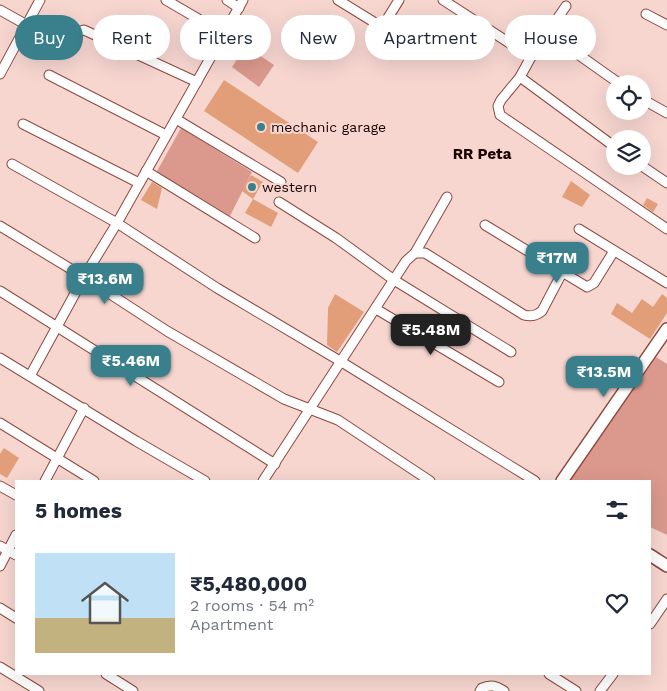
<!DOCTYPE html>
<html lang="en">
<head>
<meta charset="utf-8">
<style>
  body { margin:0; font-family:"Work Sans",sans-serif; background:#f6f6f7; color:#1f2937; height:100vh; display:flex; flex-direction:column; font-size:19px; white-space:nowrap }
  * { box-sizing:border-box; margin:0 }
  p { font-size:16px; color:#747a83 }
  .icon { flex:none; width:28px; height:28px; fill:none; stroke:currentColor; stroke-width:2; stroke-linecap:round; stroke-linejoin:round }
  .map { position:relative; flex:1; overflow:hidden }
  .panel { position:absolute; left:15px; top:480px; width:636px; height:195px; display:flex; flex-direction:column; background:#fff; border-radius:0px; box-shadow:0 5px 20px #0002 }
  .panel>* { flex:none }
  .guide { position:absolute; left:15px; top:15px; width:638px; height:45px; display:flex; gap:10px }
  .tools { position:absolute; left:606px; top:75px; display:grid; gap:10px }
  .tools a { display:grid; place-items:center; width:45px; height:45px; border-radius:50%; background:#fff; box-shadow:0 5px 20px #0002; font-size:25px }
  .price { position:absolute; translate:-50% -42px; padding:0 11px; border-radius:10px; background:#3a808c; color:#fff; font-size:16px; line-height:32px; filter:drop-shadow(0 1px 2px #0008) }
  .price::after { content:''; position:absolute; left:50%; top:30px; width:15px; height:11px; margin-left:-8px; background:inherit; clip-path:polygon(0 0,100% 0,50% 100%) }
  .price.on { background:#222; color:#fff }
  ul { padding:0; list-style:none }
  li { display:flex; align-items:center; gap:15px; height:125px; padding:0 20px }
  li+li { border-top:1px solid #e0e1e3 }
  li span { display:grid; place-items:center; flex:none; width:140px; height:100px; border-radius:0px; color:#555 }
  li>.icon { margin-inline-start:auto }
  span .icon { width:60px; height:60px; fill:#fffc; stroke-width:1 }
  li b { font-size:21px }
  h2 { display:flex; justify-content:space-between; align-items:center; height:60px; padding:0 20px; font-size:21px }
  .pill { padding:0 18px; border-radius:22px; background:#fff; box-shadow:0 5px 20px #0002; font-size:18px; line-height:45px }
  .pill.on { background:#3a808c; color:#fff }
  .map>svg:first-child { display:block }
  .green { fill:#db998d }
  .building { fill:#e29e79 }
  .lines { fill:none; stroke-linecap:round; stroke-linejoin:round }
  .minor-casing { stroke:#8e493f; stroke-width:11 }
  .tertiary-casing { stroke:#8e493f; stroke-width:14 }
  .minor { stroke:#fff; stroke-width:9 }
  .tertiary { stroke:#fff; stroke-width:11 }
  .poi-dot { fill:#3a808c; stroke:#f7d6d0; stroke-width:2 }
  .labels { text-anchor:middle; stroke-width:4; stroke-linejoin:round; paint-order:stroke }
  .poi-label { font-size:14px; fill:#1b0302; stroke:#f7d6d0; text-anchor:start }
  .neighbourhood-label { font-size:15px; font-weight:bold; fill:#1b0302; stroke:#f7d6d0 }
</style>
</head>
<body>
<div class="map">
<svg width="667" height="691" viewBox="0 0 667 691">
  <rect width="100%" height="100%" fill="#f7d6d0"/>
  <g class="green">
    <path d="M246,46L274,65L259,87L232,67Z"/>
    <path d="M181,128L252,172L225,226L156,173Z"/>
    <path d="M656,357L667,364V535L650,527V481H569Z"/>
  </g>
  <g class="building">
    <path d="M224,80L318,142L298,173L204,111Z"/>
    <path d="M251,175L263,182L253,199L242,191Z"/>
    <path d="M571,181L590,195L582,207L562,197Z"/>
    <path d="M152,182L162,188L157,209L141,200Z"/>
    <path d="M647,198L658,204L653,212L643,205Z"/>
    <path d="M253,199L278,213L271,227L245,213Z"/>
    <path d="M335,294L364,312L337,352L327,345L328,308Z"/>
    <path d="M662,294L667,298V313L650,339L611,314L617,303L632,313L642,299L653,307Z"/>
    <path d="M4,448L19,458L7,478L0,474V454Z"/>
  </g>
  <g class="lines">
    <defs>
      <g id="minor">
        <path d="M166,0L224,34"/>
        <path d="M227,0L239,8"/>
        <path d="M243,0L117,223L84,277L167,331L284,399L338,420L430,481"/>
        <path d="M338,0L377,24L386,21L399,0"/>
        <path d="M443,0L531,57"/>
        <path d="M566,6L531,57L520,77L501,100L498,106L500,115L667,229"/>
        <path d="M0,10L59,43H65L76,32L84,30L197,82"/>
        <path d="M646,14L667,25"/>
        <path d="M579,55L620,84"/>
        <path d="M0,74L40,0"/>
        <path d="M49,75L166,135"/>
        <path d="M520,77L615,147"/>
        <path d="M642,99L667,113"/>
        <path d="M176,119L281,182"/>
        <path d="M23,124L139,183"/>
        <path d="M12,164L117,223L217,288L340,361L535,481"/>
        <path d="M642,166L667,183"/>
        <path d="M146,171L255,238"/>
        <path d="M279,202L336,238L394,280L511,352"/>
        <path d="M485,225L587,287L594,283L614,251"/>
        <path d="M0,226L84,277L30,376"/>
        <path d="M579,229L667,283"/>
        <path d="M415,253L447,197"/>
        <path d="M0,291L275,464"/>
        <path d="M376,309L499,382"/>
        <path d="M0,358L136,441L205,481"/>
        <path d="M0,423L94,481"/>
        <path d="M45,481L84,408"/>
        <path d="M263,481L406,261L415,253H425L524,315C531,317 536,316 542,311L562,273"/>
        <path d="M0,486L16,495"/>
        <path d="M0,546L16,555"/>
        <path d="M0,566L16,535"/>
        <path d="M0,608L16,618"/>
        <path d="M650,624L667,599"/>
        <path d="M0,667L39,691"/>
        <path d="M106,674L133,691"/>
        <path d="M549,674L576,691"/>
        <path d="M480,691L482,688C491,684 496,686 504,691"/>
        <path d="M600,691L613,674"/>
      </g>
      <g id="tertiary">
        <path d="M562,481L667,329"/>
        <path d="M650,555L667,566"/>
      </g>
    </defs>
    <use href="#minor" class="minor-casing"/>
    <use href="#tertiary" class="tertiary-casing"/>
    <use href="#minor" class="minor"/>
    <use href="#tertiary" class="tertiary"/>
  </g>
  <g class="poi-dot">
    <circle cx="261" cy="127" r="5"/>
    <circle cx="252" cy="187" r="5"/>
  </g>
  <g class="labels">
    <g class="poi-label">
      <text x="271" y="132">mechanic garage</text>
      <text x="262" y="192">western</text>
    </g>
    <g class="neighbourhood-label">
      <text x="482" y="159">RR Peta</text>
    </g>
  </g>
</svg>
<div class="tools">
<a><svg class="icon" aria-label="locate" viewBox="0 0 24 24"><circle cx="12" cy="12" r="6"/><path d="M12 2v4M12 18v4M2 12h4M18 12h4"/></svg></a>
<a><svg class="icon" aria-label="layers" viewBox="0 0 24 24"><path d="M12 4l9 5-9 5-9-5zM3 14l9 5 9-5"/></svg></a>
</div>
<b class="price" style="left:557px;top:284px">₹17M</b>
<b class="price" style="left:105px;top:305px">₹13.6M</b>
<b class="price on" style="left:431px;top:356px">₹5.48M</b>
<b class="price" style="left:131px;top:387px">₹5.46M</b>
<b class="price" style="left:604px;top:398px">₹13.5M</b>
<div class="guide">
<a class="pill on">Buy</a>
<a class="pill">Rent</a>
<a class="pill">Filters</a>
<a class="pill">New</a>
<a class="pill">Apartment</a>
<a class="pill">House</a>
</div>
<section class="panel">
<h2>5 homes<svg class="icon" aria-label="filters" viewBox="0 0 24 24"><path d="M4 7h16M4 17h16"/><circle cx="9" cy="7" r="2"/><circle cx="15" cy="17" r="2"/></svg></h2>
<ul>
<li><span style="background:linear-gradient(#bfe0f5 65%,#c2b280 0)"><svg class="icon" aria-label="home" viewBox="0 0 24 24"><path d="M3 11l9-7 9 7M6 9v11h12V9"/></svg></span><div><b>₹5,480,000</b><p>2 rooms · 54 m²</p><p>Apartment</p></div><svg class="icon" aria-label="heart" viewBox="0 0 24 24"><path d="M12 20l-8-8c-3-5 5-10 8-4 3-6 11-1 8 4z"/></svg></li>
</ul>
</section>
</div>
</body>
</html>
